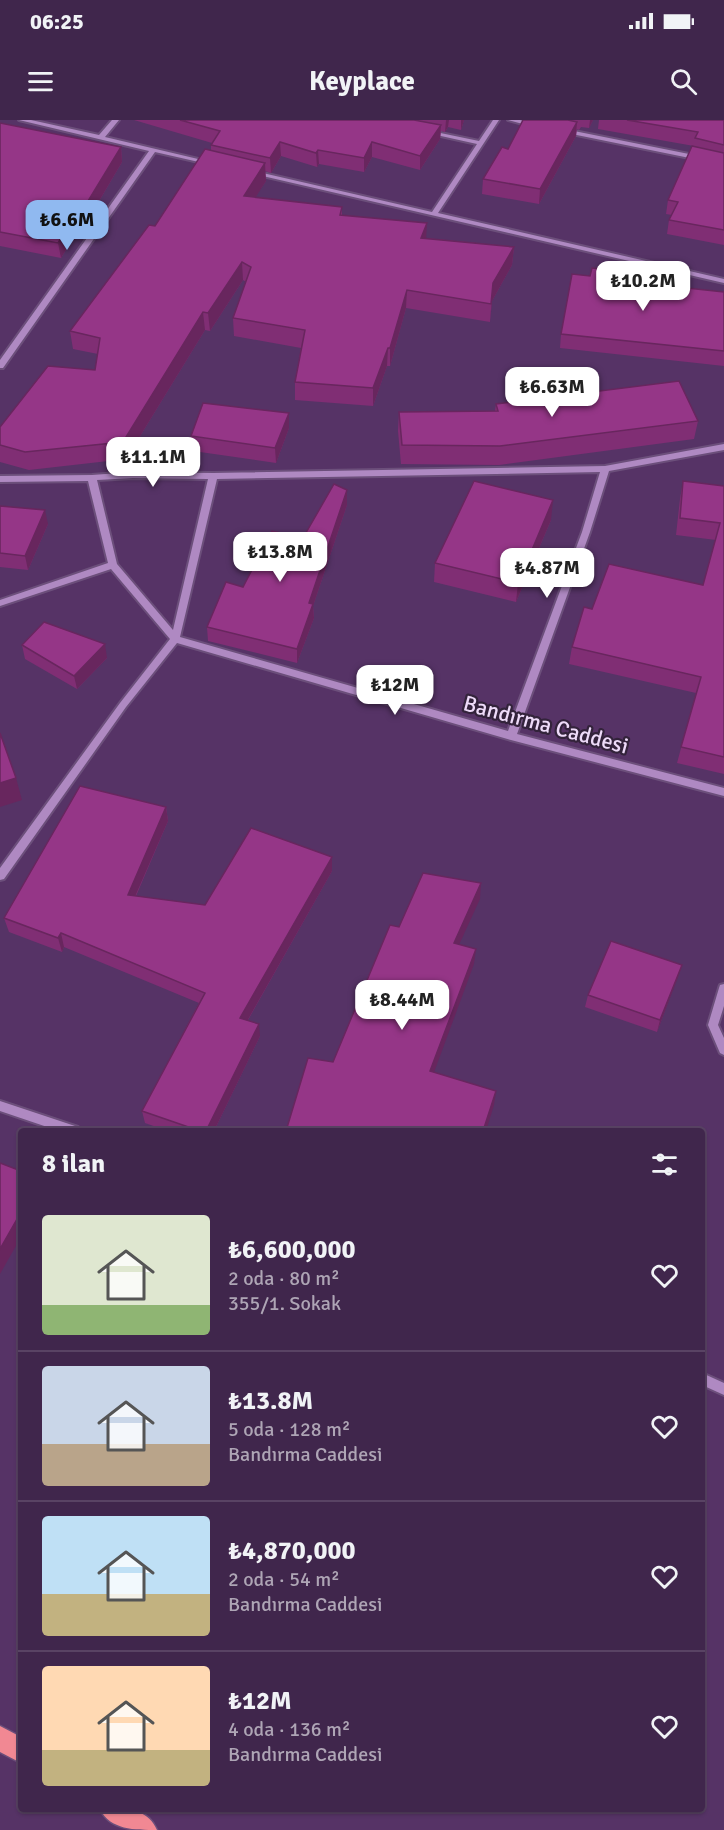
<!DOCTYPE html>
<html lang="tr">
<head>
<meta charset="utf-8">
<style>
  body { margin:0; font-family:Signika,sans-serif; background:#472e53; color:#f1f3f6; height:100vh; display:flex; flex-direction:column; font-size:22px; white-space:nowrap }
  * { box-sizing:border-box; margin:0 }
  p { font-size:20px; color:#aea5b5 }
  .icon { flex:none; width:33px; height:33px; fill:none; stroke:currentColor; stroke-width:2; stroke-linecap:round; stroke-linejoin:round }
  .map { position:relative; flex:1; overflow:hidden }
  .side { position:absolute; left:18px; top:1008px; width:687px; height:684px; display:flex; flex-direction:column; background:#40264c; border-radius:6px; box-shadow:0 2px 4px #0004,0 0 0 2px #594364 }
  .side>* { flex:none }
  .price { position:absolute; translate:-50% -51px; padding:0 14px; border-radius:12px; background:#fff; color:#222; font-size:20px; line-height:39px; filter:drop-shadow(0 2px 3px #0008) }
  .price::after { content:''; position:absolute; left:50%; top:36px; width:18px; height:14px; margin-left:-9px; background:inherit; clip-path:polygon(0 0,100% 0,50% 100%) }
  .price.selected { background:#90b9f0; color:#111 }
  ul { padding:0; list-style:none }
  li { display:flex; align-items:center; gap:18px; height:150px; padding:0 24px }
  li+li { border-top:2px solid #594364 }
  li span { display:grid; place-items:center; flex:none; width:168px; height:120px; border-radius:6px; color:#555 }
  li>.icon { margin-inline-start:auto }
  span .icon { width:72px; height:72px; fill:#fffc; stroke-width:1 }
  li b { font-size:26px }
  h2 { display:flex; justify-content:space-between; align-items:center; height:72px; padding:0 24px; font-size:26px }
  .status { display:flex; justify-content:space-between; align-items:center; height:42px; padding:0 30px; background:#40264c; direction:ltr }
  .status svg { height:16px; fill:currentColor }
  header { display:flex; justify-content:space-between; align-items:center; height:78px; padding:0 24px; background:#40264c; font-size:27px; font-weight:700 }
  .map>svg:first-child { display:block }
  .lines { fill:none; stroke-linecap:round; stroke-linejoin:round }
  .minor-casing { stroke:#6c4f7b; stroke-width:4 }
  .highway-casing { stroke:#6c4f7b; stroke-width:3 }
  .minor { fill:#af89c2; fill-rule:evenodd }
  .highway { fill:#f18893; fill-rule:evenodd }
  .wall { fill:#802e74 }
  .shaded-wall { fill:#68265e }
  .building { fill:#953687; stroke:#68265e; stroke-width:1.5 }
  .labels { text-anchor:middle; stroke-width:4.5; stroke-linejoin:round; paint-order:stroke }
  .street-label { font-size:22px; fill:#eedbf9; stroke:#33233b }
</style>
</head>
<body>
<div class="status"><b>06:25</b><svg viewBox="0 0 49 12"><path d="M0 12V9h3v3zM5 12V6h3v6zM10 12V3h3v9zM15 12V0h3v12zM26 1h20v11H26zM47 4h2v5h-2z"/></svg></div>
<header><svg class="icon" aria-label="menu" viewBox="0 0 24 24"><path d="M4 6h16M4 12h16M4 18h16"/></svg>Keyplace<svg class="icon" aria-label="search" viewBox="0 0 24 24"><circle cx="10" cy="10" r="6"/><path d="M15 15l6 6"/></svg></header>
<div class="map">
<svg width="724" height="1710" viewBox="0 0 724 1710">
  <rect width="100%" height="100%" fill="#563366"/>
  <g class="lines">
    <defs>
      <g id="minor">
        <path d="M19,0H31L99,15L112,0H119L105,17L215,43L212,45L155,32L3,248H0V240L149,31Z"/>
        <path d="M493,0H499L438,93L724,159V163L250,53L254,51L432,92L477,24L423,12L426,10L479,21Z"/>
        <path d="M508,0H520L537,5L534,7Z"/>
        <path d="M564,9L724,41V45L562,12L561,11Z"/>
        <path d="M724,324V330L609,351L590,412L517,614L724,668V676L511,620L177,523L126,587L4,759L0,760V748L120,583L170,519L111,449L0,486V480L108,443L88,361L0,362V356L92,355L133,352L213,353L605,346ZM600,352L582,412L508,611L180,517L217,359ZM133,358L208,359L173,510L117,444L97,360Z"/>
        <path d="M724,864V886L718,905L724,918V935L720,933L708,905L719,868L720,865Z"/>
        <path d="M0,981L78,1007L80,1011H59L0,991Z"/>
        <path d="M702,1253L724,1263V1275L702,1265Z"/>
      </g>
      <g id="highway">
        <path d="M0,1606L21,1617V1643L0,1632Z"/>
        <path d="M100,1689C122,1689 147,1686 157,1710C135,1710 110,1710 100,1689Z"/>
      </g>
    </defs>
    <use href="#minor" class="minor-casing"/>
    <use href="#highway" class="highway-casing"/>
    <use href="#minor" class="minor"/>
    <use href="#highway" class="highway"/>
  </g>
  <g class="wall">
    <path d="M134,0H464L461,10L448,7L445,12L441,11L440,19L420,50L372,37L364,52L319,44L317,47L281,36L271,53L265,51L266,61L255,77L342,87V95L426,118L514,127L512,145L492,181L490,202L406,188L390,246H387L373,286L295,280V262L301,228L234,216L233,198L246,162L243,160L210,211L205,210L126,339L29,350L0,342V307L95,250L98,234L73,229L70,211L155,106L211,31V25L212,23Z"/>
    <path d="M523,0H593L589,8L581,7L579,10L577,9L576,16L539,84L482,74L483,59L508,29Z"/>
    <path d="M599,0H724V125L667,114L669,100L672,95L666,94L668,80L694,26L598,9Z"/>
    <path d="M0,3L121,27L122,42L85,105H81L61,138L0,126Z"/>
    <path d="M632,162L724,172V246L560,228L561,214Z"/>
    <path d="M496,284L698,301L694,319L499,345L401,344L398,311L399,292L495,291Z"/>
    <path d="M289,293V308L276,343L193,331L191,316Z"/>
    <path d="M683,361L724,366V654L677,643L696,573L569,544L572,527L592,489L703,465L716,420L676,415L680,379Z"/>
    <path d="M347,370V385L313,486L314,498L297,543L208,521L207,507L243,467L303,418Z"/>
    <path d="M0,386L48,404L28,450L0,447Z"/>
    <path d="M551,400L516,482L434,462L435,443Z"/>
    <path d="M22,525L107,538L77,569L25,539Z"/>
    <path d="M166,687L168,701L136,776L205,785L332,737V751L248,900L260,916L214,1011H168L145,1003L142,991L199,883L64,827L62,832L9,812L4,798Z"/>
    <path d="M682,845L657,912L585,887L588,875Z"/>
  </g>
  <g class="shaded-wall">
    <path d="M446,0H449L448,7L445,12Z"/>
    <path d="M461,0H464L461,10Z"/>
    <path d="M590,0H593L589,8Z"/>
    <path d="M577,2L576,16L539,84L540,69Z"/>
    <path d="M441,5L440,19L420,50V36Z"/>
    <path d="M280,22L281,36L271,53L270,38Z"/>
    <path d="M372,22V37L364,52V38Z"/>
    <path d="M121,27L122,42L85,105L82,91Z"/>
    <path d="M318,30L319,44L317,47L316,33Z"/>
    <path d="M265,43L266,61L245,94L244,76Z"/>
    <path d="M79,90L81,105L61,138L58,123Z"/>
    <path d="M427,103L426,121L421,118Z"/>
    <path d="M514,127L512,145L492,181L490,202L493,163Z"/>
    <path d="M242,142L243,160L210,211L208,193Z"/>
    <path d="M407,170L406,188L390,246V228Z"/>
    <path d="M203,192L205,210L126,339L123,322Z"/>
    <path d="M388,228L387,246L373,286V268Z"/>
    <path d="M289,293V308L276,343L275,328Z"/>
    <path d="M347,370V385L313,486L314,498L297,543V529L309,483Z"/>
    <path d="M553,380L551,400L516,482L518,463Z"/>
    <path d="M45,390L48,404L28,450L25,436Z"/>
    <path d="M105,524L107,538L77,569L74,556Z"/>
    <path d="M16,658L22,680L0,687V663Z"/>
    <path d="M166,687L168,701L130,788L128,775Z"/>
    <path d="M332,737V751L242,910L240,898Z"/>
    <path d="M481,763L480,779L453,838L454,823Z"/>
    <path d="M61,813L64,827L62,832L58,818Z"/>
    <path d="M476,829L474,844L429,966L430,951Z"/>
    <path d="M682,845L678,857L657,912L660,900Z"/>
    <path d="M259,904L260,916L214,1011H206Z"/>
    <path d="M496,971L494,985L486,1011H483Z"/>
    <path d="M21,1092V1117L0,1154V1129Z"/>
  </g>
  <g class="building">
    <path d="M180,0H414L441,5L420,36L372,22L364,38L318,30L316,33L280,22L270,38L211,25L220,11Z"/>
    <path d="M523,0H568L577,2L540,69L483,59L502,27L508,29Z"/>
    <path d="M627,0H724V25L695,18L698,12Z"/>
    <path d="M0,3L121,27L82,91L79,90L58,123L0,112Z"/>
    <path d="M692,26L724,33V110L669,100L678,82L668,80Z"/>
    <path d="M205,29L265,43L244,76L342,87L340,95L427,103L421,118L514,127L493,163L491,184L407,170L390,228H388L373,268L295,262L305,210L233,198L251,147L242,142L208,193L203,192L123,322L25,332L0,325V307L48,246L95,250L100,218L70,211L149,105L155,106Z"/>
    <path d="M592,148L633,152L632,162L724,172V231L561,214L572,154L590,156Z"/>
    <path d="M679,261L698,301L500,326L402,325L399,292L498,291L496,284Z"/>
    <path d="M203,283L289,293L275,328L191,316Z"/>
    <path d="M474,361L553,380L518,463L435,443Z"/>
    <path d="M683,361L724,366V637L681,627L701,557L572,527L584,487L592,489L609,444L703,465L720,403L680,398Z"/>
    <path d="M334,364L347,370L309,483L313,484L297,529L207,507L226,462L243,467L272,411L303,418Z"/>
    <path d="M0,386L45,390L25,436L0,433Z"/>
    <path d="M44,502L105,524L74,556L22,525Z"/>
    <path d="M0,613L16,658L0,663Z"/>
    <path d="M80,666L166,687L128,775L205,785L251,708L332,737L240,898L259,904L206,1011H200L142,991L205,873L61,813L58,818L4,798Z"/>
    <path d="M423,753L481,763L454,823L476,829L430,951L496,971L483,1011H286L308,938L333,942L390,805L399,807Z"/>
    <path d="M611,821L682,845L660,900L588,875Z"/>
    <path d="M0,1043L21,1051V1092L0,1129Z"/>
  </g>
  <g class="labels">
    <g class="street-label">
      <text transform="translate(546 604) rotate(15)" y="8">Bandırma Caddesi</text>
    </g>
  </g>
</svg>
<b class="price selected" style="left:67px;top:131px">₺6.6M</b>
<b class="price" style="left:643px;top:192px">₺10.2M</b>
<b class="price" style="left:552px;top:298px">₺6.63M</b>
<b class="price" style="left:153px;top:368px">₺11.1M</b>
<b class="price" style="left:280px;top:463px">₺13.8M</b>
<b class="price" style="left:547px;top:479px">₺4.87M</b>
<b class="price" style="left:395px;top:596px">₺12M</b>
<b class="price" style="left:402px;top:911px">₺8.44M</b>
<section class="side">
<h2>8 ilan<svg class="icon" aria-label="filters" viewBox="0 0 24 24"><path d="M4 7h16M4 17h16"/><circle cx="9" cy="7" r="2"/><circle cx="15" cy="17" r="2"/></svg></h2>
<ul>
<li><span style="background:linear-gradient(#dfe7d0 75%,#8fb573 0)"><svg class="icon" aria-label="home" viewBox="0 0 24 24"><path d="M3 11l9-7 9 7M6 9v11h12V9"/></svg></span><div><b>₺6,600,000</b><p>2 oda · 80 m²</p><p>355/1. Sokak</p></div><svg class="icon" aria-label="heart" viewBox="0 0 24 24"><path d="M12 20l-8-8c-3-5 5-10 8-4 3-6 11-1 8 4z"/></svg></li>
<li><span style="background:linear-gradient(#c9d6e8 65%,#b9a48a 0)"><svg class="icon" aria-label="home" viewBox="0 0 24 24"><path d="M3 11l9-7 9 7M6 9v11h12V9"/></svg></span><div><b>₺13.8M</b><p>5 oda · 128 m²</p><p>Bandırma Caddesi</p></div><svg class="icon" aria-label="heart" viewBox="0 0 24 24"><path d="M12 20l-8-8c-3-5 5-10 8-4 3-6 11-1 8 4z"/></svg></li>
<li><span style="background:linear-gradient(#bfe0f5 65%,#c2b280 0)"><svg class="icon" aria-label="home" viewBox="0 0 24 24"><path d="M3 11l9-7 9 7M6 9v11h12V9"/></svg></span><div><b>₺4,870,000</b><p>2 oda · 54 m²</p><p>Bandırma Caddesi</p></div><svg class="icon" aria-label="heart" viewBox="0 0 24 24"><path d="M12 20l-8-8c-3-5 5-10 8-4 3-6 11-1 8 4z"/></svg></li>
<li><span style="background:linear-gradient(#ffd9b3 70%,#c2b280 0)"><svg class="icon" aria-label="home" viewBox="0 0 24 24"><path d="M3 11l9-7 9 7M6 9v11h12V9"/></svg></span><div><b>₺12M</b><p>4 oda · 136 m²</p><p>Bandırma Caddesi</p></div><svg class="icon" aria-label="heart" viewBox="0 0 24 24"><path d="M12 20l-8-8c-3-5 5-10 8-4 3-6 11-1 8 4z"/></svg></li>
</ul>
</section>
</div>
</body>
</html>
